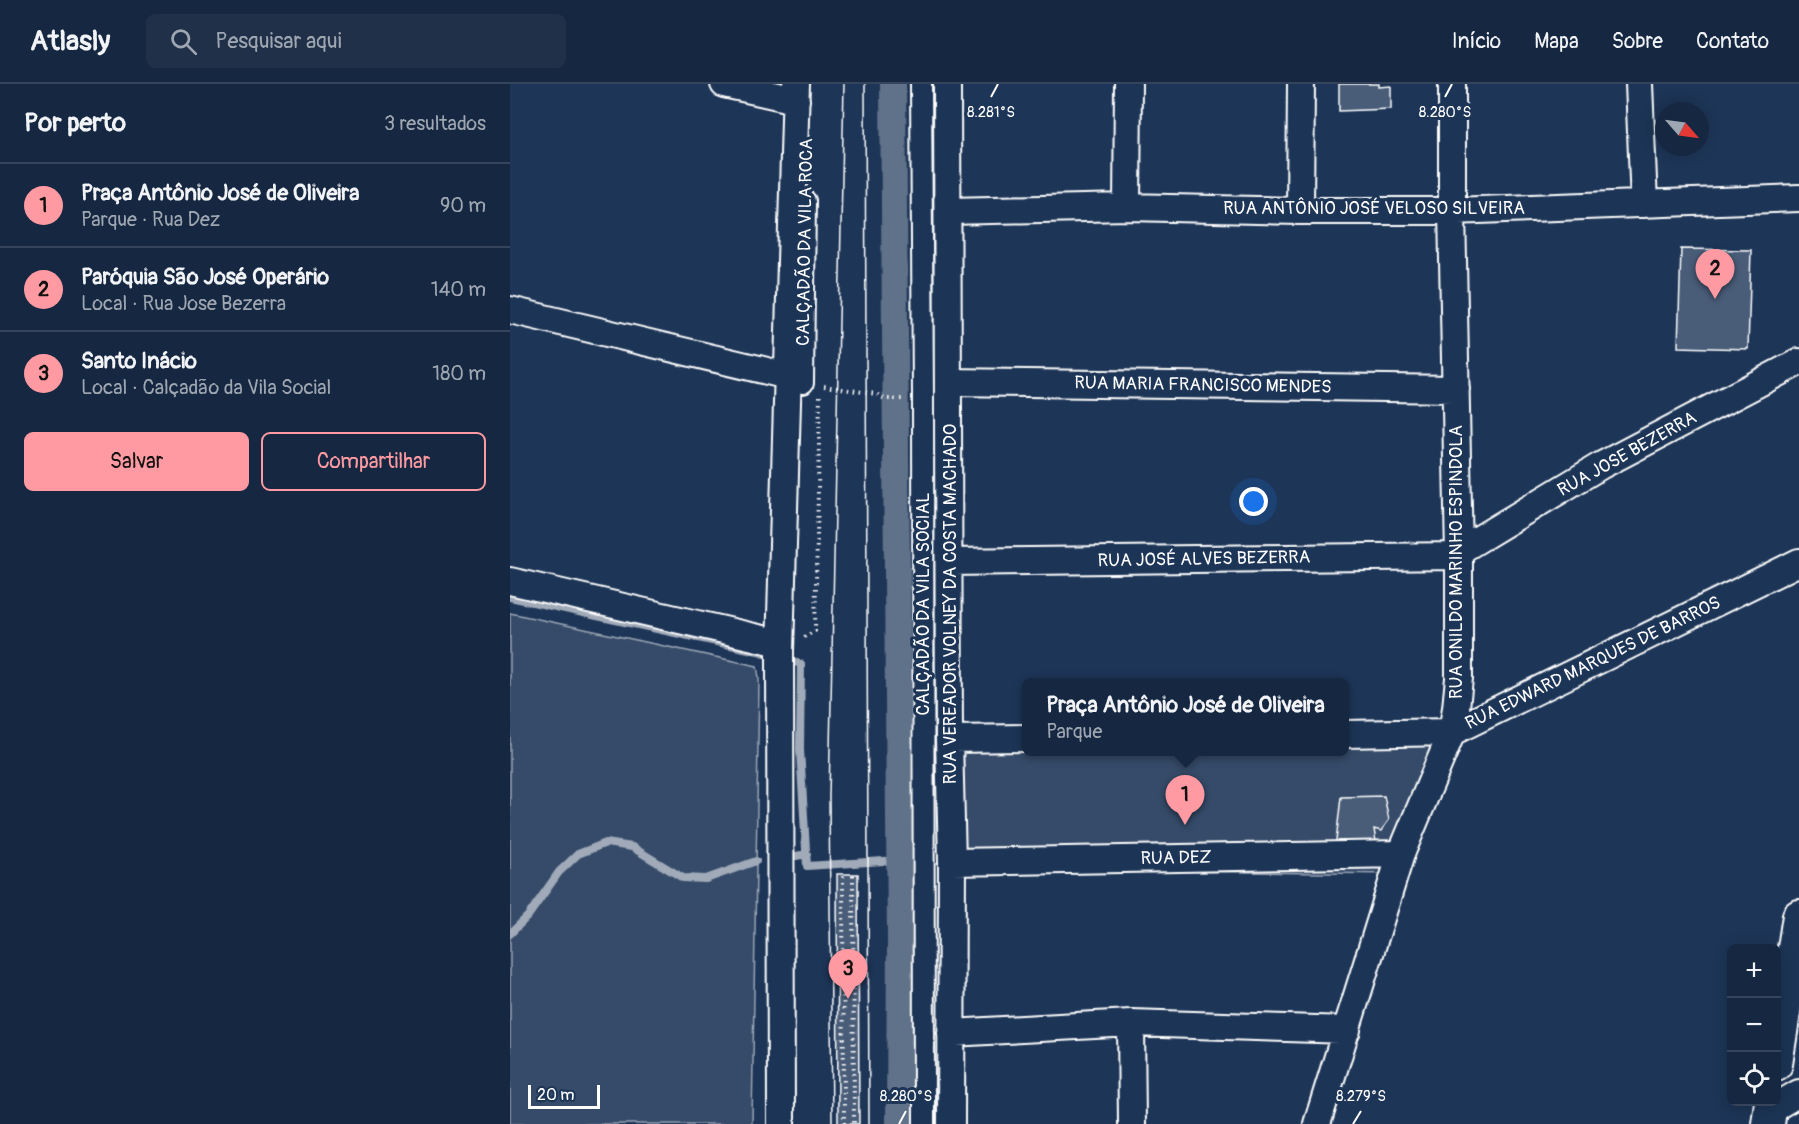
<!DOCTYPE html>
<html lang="pt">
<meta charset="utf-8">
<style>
body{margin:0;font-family:Pangolin,sans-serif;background:#1f3048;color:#f1f3f6}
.controls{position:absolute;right:18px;bottom:18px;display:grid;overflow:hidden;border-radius:9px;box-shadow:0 3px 15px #0003}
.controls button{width:54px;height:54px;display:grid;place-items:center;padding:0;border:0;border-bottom:2px solid #35445a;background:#162841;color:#f1f3f6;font:30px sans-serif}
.compass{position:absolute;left:1145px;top:18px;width:54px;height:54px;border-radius:50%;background:#162841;box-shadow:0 3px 15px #0003;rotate:118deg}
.scale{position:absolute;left:18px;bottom:15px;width:72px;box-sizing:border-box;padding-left:6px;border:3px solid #fff;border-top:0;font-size:16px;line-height:21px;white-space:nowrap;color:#fff;-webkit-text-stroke:4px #1d3557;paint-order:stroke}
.you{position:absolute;left:744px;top:418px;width:21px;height:21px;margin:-15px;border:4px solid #fff;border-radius:50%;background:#1a73e8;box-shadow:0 0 0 9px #1a73e833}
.badge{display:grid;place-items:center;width:39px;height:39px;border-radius:50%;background:#ff9aa2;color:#111;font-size:20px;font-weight:700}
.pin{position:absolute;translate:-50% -50px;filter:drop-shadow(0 2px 3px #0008)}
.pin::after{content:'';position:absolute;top:32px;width:21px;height:18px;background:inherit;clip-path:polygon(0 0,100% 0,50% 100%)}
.popup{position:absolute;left:512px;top:594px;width:327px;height:78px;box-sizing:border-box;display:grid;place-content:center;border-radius:9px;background:#162841;filter:drop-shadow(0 2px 4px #0005);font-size:20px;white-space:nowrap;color:#9ea6b1}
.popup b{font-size:22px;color:#f1f3f6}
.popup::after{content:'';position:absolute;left:50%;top:100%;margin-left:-12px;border:12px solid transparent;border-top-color:#162841}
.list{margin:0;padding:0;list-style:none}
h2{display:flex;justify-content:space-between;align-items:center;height:78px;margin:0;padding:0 24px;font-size:26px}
h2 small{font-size:20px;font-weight:400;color:#9ea6b1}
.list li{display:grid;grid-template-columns:39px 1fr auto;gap:18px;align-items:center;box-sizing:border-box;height:84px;padding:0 24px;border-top:2px solid #35445a}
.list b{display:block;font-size:22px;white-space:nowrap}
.list p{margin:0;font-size:20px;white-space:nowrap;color:#9ea6b1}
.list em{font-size:20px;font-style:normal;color:#9ea6b1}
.actions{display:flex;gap:12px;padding:18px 24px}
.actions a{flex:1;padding:14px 0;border:2px solid #ff9aa2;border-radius:9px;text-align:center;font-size:21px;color:#ff9aa2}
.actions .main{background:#ff9aa2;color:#111}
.icon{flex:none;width:33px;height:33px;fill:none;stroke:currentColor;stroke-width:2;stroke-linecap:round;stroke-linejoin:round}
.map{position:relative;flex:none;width:1289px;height:1040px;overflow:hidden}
header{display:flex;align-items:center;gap:36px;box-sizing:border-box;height:84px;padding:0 30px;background:#162841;border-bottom:2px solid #35445a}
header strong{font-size:28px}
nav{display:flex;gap:33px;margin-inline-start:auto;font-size:21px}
.search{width:420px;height:54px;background:#1f3048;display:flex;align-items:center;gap:15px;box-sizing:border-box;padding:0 21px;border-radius:9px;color:#9ea6b1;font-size:22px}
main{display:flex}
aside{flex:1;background:#162841}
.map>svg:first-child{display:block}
</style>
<header>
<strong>Atlasly</strong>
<div class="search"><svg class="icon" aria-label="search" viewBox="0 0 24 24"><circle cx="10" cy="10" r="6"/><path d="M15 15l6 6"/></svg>Pesquisar aqui</div>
<nav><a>Início</a><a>Mapa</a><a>Sobre</a><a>Contato</a></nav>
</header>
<main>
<aside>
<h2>Por perto<small>3 resultados</small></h2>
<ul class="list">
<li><span class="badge">1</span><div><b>Praça Antônio José de Oliveira</b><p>Parque · Rua Dez</p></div><em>90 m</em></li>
<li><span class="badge">2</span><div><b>Paróquia São José Operário</b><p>Local · Rua Jose Bezerra</p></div><em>140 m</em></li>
<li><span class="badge">3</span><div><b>Santo Inácio</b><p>Local · Calçadão da Vila Social</p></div><em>180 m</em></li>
</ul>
<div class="actions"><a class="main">Salvar</a><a>Compartilhar</a></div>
</aside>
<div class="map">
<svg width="1289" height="1040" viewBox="0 0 1289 1040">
<rect width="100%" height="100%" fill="#1d3557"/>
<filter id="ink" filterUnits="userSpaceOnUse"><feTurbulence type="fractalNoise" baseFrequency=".0167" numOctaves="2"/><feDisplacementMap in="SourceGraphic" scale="12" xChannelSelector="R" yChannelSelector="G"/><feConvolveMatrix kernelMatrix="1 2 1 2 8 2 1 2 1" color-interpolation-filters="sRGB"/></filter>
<g filter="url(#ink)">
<path fill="#364b69" stroke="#9aa5b4" stroke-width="1.5" d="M0,529L247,582L249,594L242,1040H0Z
M938,654L884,790L450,784L443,659H516V668H834V655Z"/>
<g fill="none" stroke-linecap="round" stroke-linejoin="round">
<path stroke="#a0aab8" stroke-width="8" d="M0,513L248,567L291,580L290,665L297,782L389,776
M286,772L297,770
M0,850L18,832L49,788L68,770L96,759L122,763L173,794L196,795L246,777"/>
<path stroke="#617289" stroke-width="26" d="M383,0L390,856L389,1040"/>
</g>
<path fill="#4a5d79" stroke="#fff" stroke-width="1.5" d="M829,0H869V3L881,2V25L829,27Z
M1171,165L1241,166L1238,265L1168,263Z
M874,712L879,736L871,747L864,745L866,758L826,757L831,713Z
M327,790H348L349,1040H328Z"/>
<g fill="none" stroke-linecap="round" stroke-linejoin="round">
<g stroke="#fff" stroke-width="24">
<path id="pedestrian" d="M411,0L413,310L414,1040
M278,292L293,299L295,117"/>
</g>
<g stroke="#fff" stroke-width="30">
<path id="minor" d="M214,0L286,16
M437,0L439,655L442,778L441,1040
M1129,0L1134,120
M617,123L618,0
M438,127L617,123L790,127H942L1289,114
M790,127L791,0
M0,226L278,292
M439,298L946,305
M949,467L1090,382L1289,278
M439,478L949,472
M0,497L270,559
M834,650L942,648L1289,478
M439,655L516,654
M442,778L891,770
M621,939L622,1040
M441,949L621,939L837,946
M1260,1026L1289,1009
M271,1040L270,567L286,0
M807,1040L891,770L942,648L946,624L949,594V472L942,127V0"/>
</g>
<g stroke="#fff" stroke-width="36">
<path id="tertiary" d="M1266,980L1289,832
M1258,1040L1261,1018"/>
</g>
<path stroke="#fff" stroke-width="4" stroke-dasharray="1.5 4.5" stroke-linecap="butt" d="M314,302L366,310L375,315H393
M294,553L305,547L310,312
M343,791L344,1040
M333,792L334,1040"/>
<use href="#pedestrian" stroke="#1d3557" stroke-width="20"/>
<use href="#minor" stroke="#1d3557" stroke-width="26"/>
<use href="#tertiary" stroke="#1d3557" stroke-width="32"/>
<path stroke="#fff" stroke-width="1.5" d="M355,0L359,1040
M322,1040L319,713L334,0"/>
</g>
</g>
<path fill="none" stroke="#fff" stroke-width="2" d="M481,13L488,0M935,13L942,0M389,1040L396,1027M843,1040L851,1027"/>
<g text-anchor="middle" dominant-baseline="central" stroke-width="6" stroke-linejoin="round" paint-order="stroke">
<g font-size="18" fill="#fff" stroke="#1d3557">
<text x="864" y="124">RUA ANTÔNIO JOSÉ VELOSO SILVEIRA</text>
<text transform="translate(295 158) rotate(-89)">CALÇADÃO DA VILA ROCA</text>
<text transform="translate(693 301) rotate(1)">RUA MARIA FRANCISCO MENDES</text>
<text transform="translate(1117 370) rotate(-29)">RUA JOSE BEZERRA</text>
<text transform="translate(694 475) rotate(-1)">RUA JOSÉ ALVES BEZERRA</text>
<text transform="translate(946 478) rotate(-90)">RUA ONILDO MARINHO ESPINDOLA</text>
<text transform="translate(413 520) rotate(-90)">CALÇADÃO DA VILA SOCIAL</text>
<text transform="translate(440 520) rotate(-90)">RUA VEREADOR VOLNEY DA COSTA MACHADO</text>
<text transform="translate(1083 579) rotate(-26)">RUA EDWARD MARQUES DE BARROS</text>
<text transform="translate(666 774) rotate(-1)">RUA DEZ</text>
</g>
</g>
<g font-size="15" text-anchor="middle" fill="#fff" stroke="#1d3557" stroke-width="6" stroke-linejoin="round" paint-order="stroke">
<text x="481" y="33">8.281°S</text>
<text x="935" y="33">8.280°S</text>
<text x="396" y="1017">8.280°S</text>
<text x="851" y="1017">8.279°S</text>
</g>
</svg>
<div class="controls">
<button>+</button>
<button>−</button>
<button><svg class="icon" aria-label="locate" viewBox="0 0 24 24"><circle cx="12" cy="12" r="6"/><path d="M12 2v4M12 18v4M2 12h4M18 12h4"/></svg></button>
</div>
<svg class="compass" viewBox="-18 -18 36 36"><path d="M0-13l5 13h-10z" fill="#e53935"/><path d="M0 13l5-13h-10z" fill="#9ea6b1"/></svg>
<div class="scale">20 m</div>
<div class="you"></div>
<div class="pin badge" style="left:675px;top:741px">1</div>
<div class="popup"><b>Praça Antônio José de Oliveira</b>Parque</div>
<div class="pin badge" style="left:1205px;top:215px">2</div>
<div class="pin badge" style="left:338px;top:915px">3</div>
</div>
</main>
